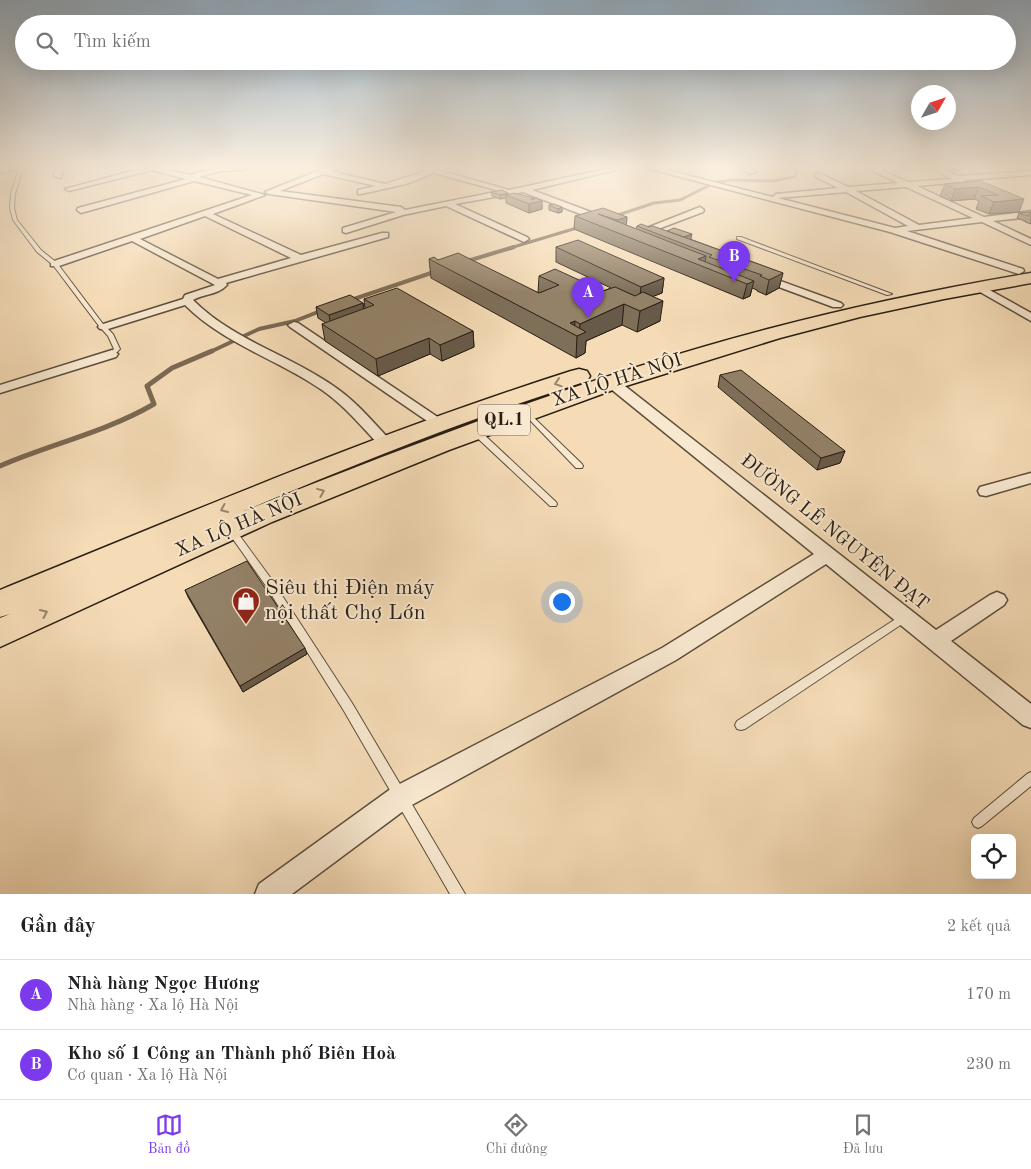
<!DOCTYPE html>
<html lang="vi">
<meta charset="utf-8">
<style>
body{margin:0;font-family:"Old Standard TT",serif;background:#f6f6f6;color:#202124}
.controls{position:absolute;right:15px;bottom:15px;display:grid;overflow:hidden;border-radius:8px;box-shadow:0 5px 20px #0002}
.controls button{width:45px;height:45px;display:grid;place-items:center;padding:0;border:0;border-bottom:1px solid #e0e0e0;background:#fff;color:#202124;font:25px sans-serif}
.compass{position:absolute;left:911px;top:85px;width:45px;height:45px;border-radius:50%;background:#fff;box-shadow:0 5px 20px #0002;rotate:51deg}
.you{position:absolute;left:561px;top:601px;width:18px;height:18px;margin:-12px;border:4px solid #fff;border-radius:50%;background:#1a73e8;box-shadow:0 0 0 8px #1a73e833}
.badge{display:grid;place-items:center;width:32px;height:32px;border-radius:50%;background:#7c3aed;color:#fff;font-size:16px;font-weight:700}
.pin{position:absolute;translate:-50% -41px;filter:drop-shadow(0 1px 2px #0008)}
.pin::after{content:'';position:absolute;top:26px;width:18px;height:15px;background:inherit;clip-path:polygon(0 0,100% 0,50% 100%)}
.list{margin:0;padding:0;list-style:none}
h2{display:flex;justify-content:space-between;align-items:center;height:65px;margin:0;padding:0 20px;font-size:21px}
h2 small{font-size:16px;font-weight:400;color:#757577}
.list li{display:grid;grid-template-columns:32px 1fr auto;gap:15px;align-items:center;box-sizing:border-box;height:70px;padding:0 20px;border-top:1px solid #e0e0e0}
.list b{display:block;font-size:19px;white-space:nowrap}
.list p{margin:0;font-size:16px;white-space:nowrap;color:#757577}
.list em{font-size:16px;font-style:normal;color:#757577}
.icon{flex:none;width:28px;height:28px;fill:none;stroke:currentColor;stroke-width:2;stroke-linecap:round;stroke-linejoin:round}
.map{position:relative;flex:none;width:1031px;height:894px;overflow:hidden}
.search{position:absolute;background:#fff;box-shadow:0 5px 20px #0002;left:15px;right:15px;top:15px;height:55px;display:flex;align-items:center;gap:12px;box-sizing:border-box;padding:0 18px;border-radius:28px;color:#757577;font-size:19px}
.sheet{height:205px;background:#fff}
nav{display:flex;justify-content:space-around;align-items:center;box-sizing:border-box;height:70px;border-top:1px solid #e0e0e0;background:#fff;font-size:14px;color:#757577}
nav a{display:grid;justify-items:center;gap:2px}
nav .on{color:#7c3aed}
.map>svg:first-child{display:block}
</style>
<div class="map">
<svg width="1031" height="894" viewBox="0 0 1031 894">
<rect width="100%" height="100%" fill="#f5dcb7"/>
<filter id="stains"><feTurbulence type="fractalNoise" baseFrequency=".004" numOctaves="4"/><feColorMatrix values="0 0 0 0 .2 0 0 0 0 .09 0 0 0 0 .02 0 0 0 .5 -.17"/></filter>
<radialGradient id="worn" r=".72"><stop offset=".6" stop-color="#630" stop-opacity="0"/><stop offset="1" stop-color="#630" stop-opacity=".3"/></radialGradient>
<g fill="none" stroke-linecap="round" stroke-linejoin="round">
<path stroke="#7a6954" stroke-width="3" d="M612,217L654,203L680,200L716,182L732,180L772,181L794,177L798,172L792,168
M510,248L580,227"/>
<path stroke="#7a6954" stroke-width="4" d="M464,262L514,247
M348,301L437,271
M210,352L259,329L295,321L323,310"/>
<path stroke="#7a6954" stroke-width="5" d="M0,466C51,444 106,432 154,404L147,386L172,368L212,351"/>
<g stroke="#5c4e3c" stroke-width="2">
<path id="service" d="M19,168H23L15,194L14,208L17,220L41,250L57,263L103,324L113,334L120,349L114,355H110L109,354L114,349L108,336L99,326L53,265L37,252L13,220L10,208L11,194Z
M737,237H741L892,294L887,295L737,239Z
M527,412L529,413L582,464L583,466L582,468H576L525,415L523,414Z
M473,430H479L556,502L557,504L556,506H550L473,434L472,432Z
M231,527L234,528L272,580L352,703L465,894H450L344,711L266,586L228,532L227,530L228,528Z
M905,613L908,614L910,617L908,620L745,729L741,730L737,729L735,725L737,721Z
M1031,772V786L982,826L978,828L974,826L972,822L974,818L1027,774Z"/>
</g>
<g stroke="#5c4e3c" stroke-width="3">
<path id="minor" d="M23,168L0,173V169Z
M56,168H64L61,178L54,176Z
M143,168H160L190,175L217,168H247L243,170L222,171L199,177L265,195L213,214L301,255L382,233H388V237L226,283L227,285C218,295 203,294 193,300C233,340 287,354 332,385C355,400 372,421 390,440L392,443L390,446H380C362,427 344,405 322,390C277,359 224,344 185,305L108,329H100L98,327L100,325L183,299L185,295L215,285L132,241L59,266H51V262L252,195L194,181L81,213L77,210L78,208L186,179L152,170L69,191L65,189ZM205,216L291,258L218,279L140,239Z
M325,168H336L330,171L385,184L426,171L418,168H431L509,190L610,168H624L532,190L607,218V222L604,223L523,192L455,204L527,237L529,239L524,242L446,206L403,215L346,233L343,232V228L396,212L269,194L265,192ZM434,173L500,191L405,210L401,207L280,191L323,174L376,186L358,190V194H361L406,184Z
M646,168H659L773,197L776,194L838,188L816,177L815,175L819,173L848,187L898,183L867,168H877L908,182L952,179L930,168H940L958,176L1031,171V175L966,180L962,182L917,186L984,217L1031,211V217L993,221L1031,239V245L982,222L907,231L1023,269L1024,271L1019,274L890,232ZM906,187L973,218L919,225L856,191ZM846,192L908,226L895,228L778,198Z
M741,168H750L756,172L749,174Z
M700,207L704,210L703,212L642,235H636L634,233Z
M761,274L841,303L843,305L841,307H833L757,279L756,277L757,275Z
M977,283L1031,313V321L973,288L972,286Z
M294,322L298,323L445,422L443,425H433L290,327L288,325Z
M112,350L118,354L116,357L0,393V385Z
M611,378L616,379L936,630L990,595L997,592L1004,595L1007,600L1004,605L951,641L1031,704V728L1023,725L826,564L676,660L410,806L292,894H255L259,884L392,788L662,648L814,554L606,385L604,382L606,379Z
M1031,473V483L986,496L980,495L978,491L980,487Z"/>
</g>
<g stroke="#291e13" stroke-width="3">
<path id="trunk" d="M1031,273V283L944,299L860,317L780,338L613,390L449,450L272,522L0,647V618L10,614L0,617V590C189,513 376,433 571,371L579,369L587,371L590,376L587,381C470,418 357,463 244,511C415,443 589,376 768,329C855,306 942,288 1031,273Z"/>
</g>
<use href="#service" fill="#f8e8d0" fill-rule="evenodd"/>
<use href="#minor" fill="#f8e8d0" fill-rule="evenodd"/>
<use href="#trunk" fill="#f5dcb7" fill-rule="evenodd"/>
</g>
<path fill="#7e6f59" stroke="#291e13" d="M944,168H961L960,170L951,171Z
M981,181L1019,212L989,214L976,209L979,201L974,199L951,201L940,196L945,184Z
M491,192L508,193V194L542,201V209L529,213L506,203V198L500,199L492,196Z
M549,205L562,207V212L558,213L549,210Z
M1031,212V224L1025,222L1026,221H1024L1017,218L1019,213Z
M575,216L627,217L626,225L636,229L637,226L649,227L691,239H690L783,273L779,288L766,295L757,291V290L752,288L750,296L743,299L574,229Z
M556,247L664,278L662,293L653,296L660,321L637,332L622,325L586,341L585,353L576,358L431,278L429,259L438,260L538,293L539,276L603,291L611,288L556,262Z
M364,299L473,331L474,347L442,361L430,354L378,376L325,341L322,324L326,323L318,318L316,307L363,303L364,309H365Z
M720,375L845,451L840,463L817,470L718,387Z
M185,590L307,654L243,692L188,597Z"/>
<path fill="#675a49" stroke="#291e13" d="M952,168H961L960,170L951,171Z
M979,187L974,199L951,201L955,189Z
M508,193V196L506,195V198L500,199V195Z
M534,198V203L542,201V209L529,213V204L531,199Z
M1024,199L1019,212L989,214L994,202Z
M562,207V212L558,213V209Z
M627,217L626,230L616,232L617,220Z
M692,234L691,239L683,242L684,238Z
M706,256L704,267L698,259Z
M783,273L779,288L766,295L769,280Z
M664,278L662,293L639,302L641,287Z
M754,281L750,296L743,299L747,284Z
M663,301L660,321L637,332L640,311Z
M363,303L364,314L331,326L329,315Z
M624,304L622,325L586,341L585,353L576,358L577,336L579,335L580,324Z
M575,321L574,335L570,323Z
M473,331L474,347L442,361L440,345Z
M429,338L430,354L378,376L376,359Z
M845,451L840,463L817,470L821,458Z
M305,648L307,654L243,692L240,686Z"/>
<path fill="#938168" stroke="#291e13" d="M981,181L1024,199L994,202L981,196L998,195L979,187L955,189L945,184Z
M502,190L508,193L500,195L491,192Z
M514,193L534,198L531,199L533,200L536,198L542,201L529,204L506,195Z
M554,204L562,207L558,209L549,205Z
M603,208L627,217L617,220L598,214L706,256L698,259L754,281L747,284L575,216Z
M1031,212L1029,213L1028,216L1019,213Z
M641,224L649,227L653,226L783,273L769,280L760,276L762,275L709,257L712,255L637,226Z
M674,228L692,234L684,237L667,231Z
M578,240L664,278L641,287L556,247Z
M458,253L539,293L559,285L539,276L555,269L603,291L615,287L635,296L643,292L663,301L640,311L624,304L580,324L575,321L570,323L586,332L577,336L429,259L434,257L438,260Z
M397,288L473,331L440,345L429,338L376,359L322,324L374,305L364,299Z
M350,295L363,303L329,315L316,307Z
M741,370L845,451L821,458L720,375Z
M247,561L305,648L240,686L185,590Z"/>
<defs><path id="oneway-chevron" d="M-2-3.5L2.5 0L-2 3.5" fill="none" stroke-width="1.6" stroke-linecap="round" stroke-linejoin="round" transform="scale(1.25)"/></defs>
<g stroke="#99866d">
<use href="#oneway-chevron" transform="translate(558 383) rotate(162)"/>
<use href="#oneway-chevron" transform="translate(321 492) rotate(-22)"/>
<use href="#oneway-chevron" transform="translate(224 509) rotate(156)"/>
<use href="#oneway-chevron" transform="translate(44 613) rotate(-24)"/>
</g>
<linearGradient id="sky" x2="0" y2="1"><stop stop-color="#91aabe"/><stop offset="0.57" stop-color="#faefdf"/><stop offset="1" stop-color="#faefdf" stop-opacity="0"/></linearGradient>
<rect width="1031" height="293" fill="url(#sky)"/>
<defs>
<g id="shop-pin" transform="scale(1.4375)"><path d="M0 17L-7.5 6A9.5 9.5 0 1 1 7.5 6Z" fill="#8f2418" stroke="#f8e8d0"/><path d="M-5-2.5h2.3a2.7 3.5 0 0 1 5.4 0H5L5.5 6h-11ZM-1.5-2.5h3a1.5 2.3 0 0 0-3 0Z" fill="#fff"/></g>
</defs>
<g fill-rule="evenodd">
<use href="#shop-pin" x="246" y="601"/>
</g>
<g text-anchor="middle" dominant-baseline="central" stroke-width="4" stroke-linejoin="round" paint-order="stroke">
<rect fill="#f8e8d0" stroke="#675b4c" stroke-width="1" x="478" y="404.5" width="52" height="31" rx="4"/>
<g font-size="18" font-weight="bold" fill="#291e13">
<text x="504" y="420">QL.1</text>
</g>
<g font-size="19" fill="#291e13" stroke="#f8e8d0">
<text transform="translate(617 381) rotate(-18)">XA LỘ HÀ NỘI</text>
<text transform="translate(239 526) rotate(-23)">XA LỘ HÀ NỘI</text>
<text transform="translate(834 533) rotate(39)">ĐƯỜNG LÊ NGUYÊN ĐẠT</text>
</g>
<g font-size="22" fill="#291e13" stroke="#f8e8d0" text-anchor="start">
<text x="265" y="588">Siêu thị Điện máy<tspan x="265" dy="25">nội thất Chợ Lớn</tspan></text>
</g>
</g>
<rect width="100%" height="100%" filter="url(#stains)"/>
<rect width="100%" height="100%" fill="url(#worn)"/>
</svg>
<div class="controls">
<button><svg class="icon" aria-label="locate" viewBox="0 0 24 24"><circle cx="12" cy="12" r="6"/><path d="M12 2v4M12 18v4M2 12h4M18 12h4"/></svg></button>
</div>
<svg class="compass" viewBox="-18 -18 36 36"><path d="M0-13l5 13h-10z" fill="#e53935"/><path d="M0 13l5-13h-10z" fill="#757577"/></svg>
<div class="you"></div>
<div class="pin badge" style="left:588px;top:318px">A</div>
<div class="pin badge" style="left:734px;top:282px">B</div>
<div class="search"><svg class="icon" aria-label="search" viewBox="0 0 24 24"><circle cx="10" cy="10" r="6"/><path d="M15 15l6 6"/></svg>Tìm kiếm</div>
</div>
<section class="sheet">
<h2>Gần đây<small>2 kết quả</small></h2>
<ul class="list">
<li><span class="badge">A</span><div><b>Nhà hàng Ngọc Hương</b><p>Nhà hàng · Xa lộ Hà Nội</p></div><em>170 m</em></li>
<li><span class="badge">B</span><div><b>Kho số 1 Công an Thành phố Biên Hoà</b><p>Cơ quan · Xa lộ Hà Nội</p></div><em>230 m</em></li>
</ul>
</section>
<nav>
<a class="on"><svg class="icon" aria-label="map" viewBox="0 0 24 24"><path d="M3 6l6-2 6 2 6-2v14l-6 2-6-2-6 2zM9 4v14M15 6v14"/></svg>Bản đồ</a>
<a><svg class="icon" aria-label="directions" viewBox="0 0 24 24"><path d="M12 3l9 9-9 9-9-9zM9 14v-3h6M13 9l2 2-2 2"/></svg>Chỉ đường</a>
<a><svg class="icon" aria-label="saved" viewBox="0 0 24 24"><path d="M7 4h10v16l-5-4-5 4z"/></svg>Đã lưu</a>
</nav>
